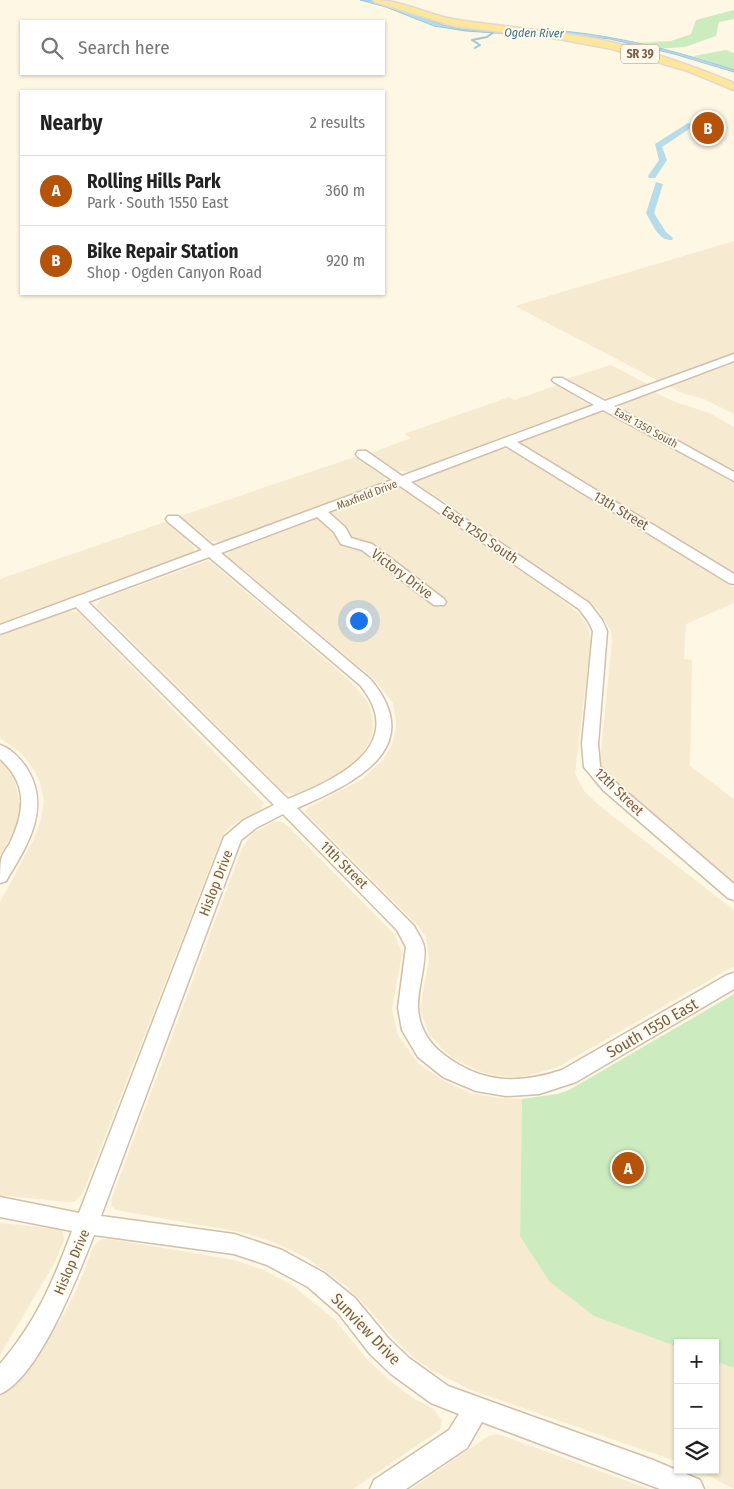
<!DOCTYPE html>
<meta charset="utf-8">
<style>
body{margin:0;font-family:"Fira Sans Condensed",sans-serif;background:#f6f6f6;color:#222}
.controls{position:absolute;right:15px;bottom:15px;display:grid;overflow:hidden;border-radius:0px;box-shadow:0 1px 4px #0004}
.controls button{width:45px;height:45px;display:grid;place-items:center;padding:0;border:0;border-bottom:1px solid #e0e0e0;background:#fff;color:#222;font:25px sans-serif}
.you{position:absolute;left:358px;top:620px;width:18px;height:18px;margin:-12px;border:4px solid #fff;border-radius:50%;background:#1a73e8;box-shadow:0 0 0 8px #1a73e833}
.badge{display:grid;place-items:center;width:32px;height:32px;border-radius:50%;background:#b45309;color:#fff;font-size:16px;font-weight:700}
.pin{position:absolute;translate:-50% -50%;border:2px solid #fff;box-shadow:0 1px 5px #0006}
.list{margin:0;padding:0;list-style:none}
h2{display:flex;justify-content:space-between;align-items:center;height:65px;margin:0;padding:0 20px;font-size:21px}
h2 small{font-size:16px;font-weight:400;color:#767676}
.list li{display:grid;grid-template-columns:32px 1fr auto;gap:15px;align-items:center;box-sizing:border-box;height:70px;padding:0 20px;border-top:1px solid #e0e0e0}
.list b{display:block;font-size:19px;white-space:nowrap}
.list p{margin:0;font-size:16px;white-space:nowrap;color:#767676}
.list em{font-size:16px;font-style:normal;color:#767676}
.icon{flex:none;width:28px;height:28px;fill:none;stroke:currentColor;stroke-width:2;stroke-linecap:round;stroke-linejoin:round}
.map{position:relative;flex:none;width:734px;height:1489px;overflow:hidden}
.search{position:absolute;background:#fff;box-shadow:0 1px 4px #0004;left:20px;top:20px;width:365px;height:55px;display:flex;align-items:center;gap:12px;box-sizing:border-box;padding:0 18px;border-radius:0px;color:#767676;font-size:19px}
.panel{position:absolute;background:#fff;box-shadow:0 1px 4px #0004;left:20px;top:90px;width:365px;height:205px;border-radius:0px}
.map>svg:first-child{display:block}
</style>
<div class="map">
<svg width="734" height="1489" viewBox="0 0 734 1489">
<rect width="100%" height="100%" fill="#fef7e3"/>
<path fill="#f6ead1" d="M734,241V414L704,399L682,393L515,306Z
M611,365L647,384L610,397L603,398L566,379Z
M557,385L589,405L411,472L398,471L371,453L411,438L404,434L509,397L515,400Z
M652,391L675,402L709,413L734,427V471L619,408L620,403Z
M598,413H609L734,483V573L521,443L522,441Z
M501,449L510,450L734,588V603L686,624L684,659L692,660L690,766L734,799V888L599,771L612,641L611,631L599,611L590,602L416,483L418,480Z
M355,457L384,477L385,481L223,542L211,541L180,516Z
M400,488L558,597L579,614L588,627L591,640L575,773L579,782L585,792L601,807L734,910V966L558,1067L537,1073L521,1077L497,1076L479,1071L453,1058L444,1051L429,1034L420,1010L429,959L426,937L418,926L305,812L309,807L361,780L382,761L392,745L396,730V721L393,703L374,679L227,556L230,551L394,489Z
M165,522L194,547V552L0,625V579Z
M207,561L211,562L350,681L364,697L369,705L373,721V731L369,743L357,761L338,774L298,794L285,793L96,606L100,600Z
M67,611L78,612L264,803L261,809L232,825L224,833L219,844L83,1193L74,1202H68L0,1195V902L33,841L41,820L44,801L40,782L34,770L21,753L0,738V636Z
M0,761L14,778L20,805L14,829L0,856Z
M280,821L287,825L395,935L402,954L392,1008L394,1019L398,1035L418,1063L441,1079L470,1093L499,1098L522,1099L520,1236L678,1347V1462L471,1390L433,1371L414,1358L395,1340L368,1308L346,1286L305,1257L271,1241L240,1232L116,1210L112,1206L111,1200L242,848L253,833L273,822Z
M0,1223L59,1229L63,1232L64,1240L54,1264L0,1355Z
M102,1239H110L234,1260L263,1270L292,1285L335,1320L367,1359L388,1379L413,1398L434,1409L442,1421L440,1430L353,1489H0V1398L43,1347L64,1314L79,1284L94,1245Z
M715,1361L734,1368V1489L698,1470H715Z
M495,1434L503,1436L649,1489H411L487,1437Z"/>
<path fill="#ccecc0" d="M734,10V19L719,22L716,36L685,47L638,50L615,44L671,41L691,34L696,20Z
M726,50L734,53V70L693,56Z
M734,994V1368L715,1361V1343H678V1347L594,1316L549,1281L520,1236L522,1099L557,1094L569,1090Z"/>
<path fill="#b6dbe9" stroke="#9bc9db" d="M360,0C397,0 427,24 461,29C490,33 520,28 549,30C611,34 674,50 734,70V72L674,54L610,39L544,32L526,35L465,31L434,26L386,7Z"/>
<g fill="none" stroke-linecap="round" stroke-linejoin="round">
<path stroke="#9bc9db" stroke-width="2" d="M475,48L480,45L472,40L487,37L494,32"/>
<path fill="#b6dbe9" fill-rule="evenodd" d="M688,123L695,125L662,147L667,160L655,178H649L648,176L659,160L655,144Z
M656,182L663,184L654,213L666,232L673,238L672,240C658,241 652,223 646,213Z"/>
<g stroke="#d0bfa9" stroke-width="3">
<path id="minor" d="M734,354V361L614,406L734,472V481L603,410L517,442L734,574V584L729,583L506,446L411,482L589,603L602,620L607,631L598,744L600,766L615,782L734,884V900L728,898L603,790L584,767L582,744L593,631L588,621L579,609L400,486L328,512L345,527L351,538L372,544L444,599L446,602L444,605H434L362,550L341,544L334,532L317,517L221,553L370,679C429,748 353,784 297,808L414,926C417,932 423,940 424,947C427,961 417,991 418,1008C419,1027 428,1042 443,1054C480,1083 517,1085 562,1070L727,975L734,973V989L576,1082L539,1094L506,1096L476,1091L443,1077L418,1057L402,1030L398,1008L406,947L397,930L283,814L256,828L241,840L101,1216L234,1234L282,1250L324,1273L355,1298L388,1338L409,1358L448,1386L653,1460L700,1480L704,1489H660L482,1422L467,1448L406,1489H370L374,1480L449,1430L459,1414L431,1403L391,1374L370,1354L339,1314L308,1287L267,1265L234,1254L94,1235C79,1273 39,1378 0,1394V1364C36,1322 53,1282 72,1231L0,1217V1197L79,1213L224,837L244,820L274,805L76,607L0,634V625L202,550L168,522L166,519L168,516H178L213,546L392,480L358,457L356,454L358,451H366L402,476L594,405L554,382L552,380L554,378H562L605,401ZM209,557L360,685C410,746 335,780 288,799L88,602Z
M0,745C10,748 20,758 26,767C52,807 28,845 6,881L0,883C0,876 0,867 1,860C2,854 7,848 10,843C25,811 28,784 0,759Z"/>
</g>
<g stroke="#dfd9d3" stroke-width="3">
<path id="primary" d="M373,0C403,0 429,16 458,20C510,28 563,31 615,43C656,53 696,67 734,83V90L688,71L612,49L559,39L454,26L375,2Z"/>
</g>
<use href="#minor" fill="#fff" fill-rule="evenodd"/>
<use href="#primary" fill="#ffe799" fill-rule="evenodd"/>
</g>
<g text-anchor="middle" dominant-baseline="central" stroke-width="4" stroke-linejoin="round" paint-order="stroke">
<g font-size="11" fill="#785f47" stroke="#fffaeb">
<text transform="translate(646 428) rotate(29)">East 1350 South</text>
<text transform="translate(367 495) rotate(-21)">Maxfield Drive</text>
</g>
<g font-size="12" font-style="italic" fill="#3f758d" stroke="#fffaeb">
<text transform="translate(534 33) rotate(1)">Ogden River</text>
</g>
<rect fill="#fffaeb" stroke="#a08e78" stroke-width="1" x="621" y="44.5" width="38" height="19" rx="4"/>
<g font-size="12" font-weight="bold" fill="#785f47">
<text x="640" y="54">SR 39</text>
</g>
<g font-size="14" fill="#785f47" stroke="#fffaeb">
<text transform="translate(621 511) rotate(31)">13th Street</text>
<text transform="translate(480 535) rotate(35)">East 1250 South</text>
<text transform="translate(402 574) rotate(37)">Victory Drive</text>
<text transform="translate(619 792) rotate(44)">12th Street</text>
<text transform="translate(344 865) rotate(45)">11th Street</text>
<text transform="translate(216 883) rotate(-69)">Hislop Drive</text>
<text transform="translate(72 1262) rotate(-67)">Hislop Drive</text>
</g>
<g font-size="16" fill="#785f47" stroke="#fffaeb">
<text transform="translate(652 1028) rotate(-30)">South 1550 East</text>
<text transform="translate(366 1329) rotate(46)">Sunview Drive</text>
</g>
</g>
</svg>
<div class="controls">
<button>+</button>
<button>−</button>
<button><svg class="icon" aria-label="layers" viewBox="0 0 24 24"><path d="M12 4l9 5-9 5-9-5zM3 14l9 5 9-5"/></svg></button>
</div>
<div class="you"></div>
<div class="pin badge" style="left:628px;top:1168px">A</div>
<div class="pin badge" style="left:708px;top:128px">B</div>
<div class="search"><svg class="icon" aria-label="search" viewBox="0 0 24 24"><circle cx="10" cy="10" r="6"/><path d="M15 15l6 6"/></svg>Search here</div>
<section class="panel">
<h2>Nearby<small>2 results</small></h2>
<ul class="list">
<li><span class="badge">A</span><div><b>Rolling Hills Park</b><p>Park · South 1550 East</p></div><em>360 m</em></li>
<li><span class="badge">B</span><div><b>Bike Repair Station</b><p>Shop · Ogden Canyon Road</p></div><em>920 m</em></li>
</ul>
</section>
</div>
